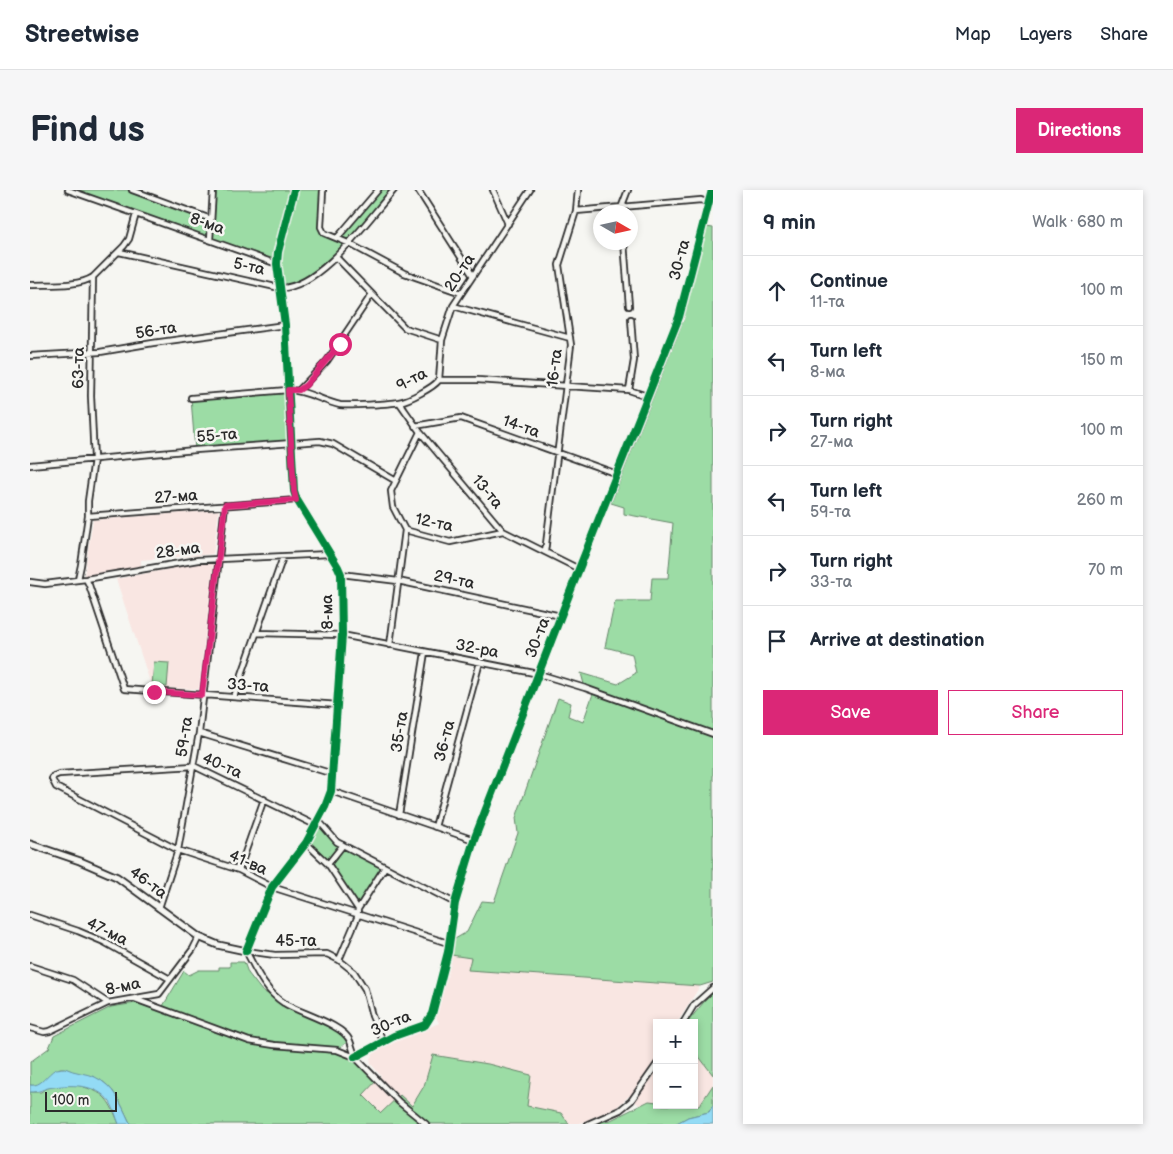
<!DOCTYPE html>
<meta charset="utf-8">
<style>
body{margin:0;font-family:"Balsamiq Sans",sans-serif;background:#f6f6f7;color:#1f2937}
.controls{position:absolute;right:15px;bottom:15px;display:grid;overflow:hidden;border-radius:0px;box-shadow:0 2px 8px #0003}
.controls button{width:45px;height:45px;display:grid;place-items:center;padding:0;border:0;border-bottom:1px solid #e0e1e3;background:#fff;color:#1f2937;font:25px sans-serif}
.compass{position:absolute;left:563px;top:15px;width:45px;height:45px;border-radius:50%;background:#fff;box-shadow:0 2px 8px #0003;rotate:99deg}
.scale{position:absolute;left:15px;bottom:12px;width:72px;box-sizing:border-box;padding-left:5px;border:2px solid #2b2b2b;border-top:0;font-size:14px;line-height:18px;white-space:nowrap;color:#2b2b2b;-webkit-text-stroke:4px #f6f6f2;paint-order:stroke}
.stop{position:absolute;width:15px;height:15px;margin:-11px;border:4px solid #db2777;border-radius:50%;background:#fff}
.stop.end{background:#db2777;border-color:#fff;box-shadow:0 1px 5px #0008}
.list{margin:0;padding:0;list-style:none}
h2{display:flex;justify-content:space-between;align-items:center;height:65px;margin:0;padding:0 20px;font-size:21px}
h2 small{font-size:16px;font-weight:400;color:#747a83}
.list li{display:grid;grid-template-columns:32px 1fr auto;gap:15px;align-items:center;box-sizing:border-box;height:70px;padding:0 20px;border-top:1px solid #e0e1e3}
.list b{display:block;font-size:19px;white-space:nowrap}
.list p{margin:0;font-size:16px;white-space:nowrap;color:#747a83}
.list em{font-size:16px;font-style:normal;color:#747a83}
.actions{display:flex;gap:10px;padding:15px 20px}
.actions a{flex:1;padding:11px 0;border:1px solid #db2777;border-radius:0px;text-align:center;font-size:18px;color:#db2777}
.actions .main{background:#db2777;color:#fff}
.icon{flex:none;width:28px;height:28px;fill:none;stroke:currentColor;stroke-width:2;stroke-linecap:round;stroke-linejoin:round}
.map{position:relative;flex:none;width:683px;height:934px;overflow:hidden;border-radius:0px}
header{display:flex;align-items:center;gap:30px;box-sizing:border-box;height:70px;padding:0 25px;background:#fff;border-bottom:1px solid #e0e1e3}
header strong{font-size:24px}
nav{display:flex;gap:28px;margin-inline-start:auto;font-size:18px}
.intro{display:flex;align-items:center;justify-content:space-between;box-sizing:border-box;height:120px;padding:0 30px}
h1{margin:0;font-size:35px}
.button{padding:12px 22px;border-radius:0px;background:#db2777;color:#fff;font-size:18px;font-weight:700}
main{display:flex;gap:30px;padding:0 30px}
aside{flex:1;background:#fff;border-radius:0px;box-shadow:0 2px 8px #0003}
.map>svg:first-child{display:block}
</style>
<header>
<strong>Streetwise</strong>
<nav><a>Map</a><a>Layers</a><a>Share</a></nav>
</header>
<div class="intro"><h1>Find us</h1><a class="button">Directions</a></div>
<main>
<div class="map">
<svg width="683" height="934" viewBox="0 0 683 934">
<rect width="100%" height="100%" fill="#f6f6f2"/>
<filter id="ink" filterUnits="userSpaceOnUse"><feTurbulence type="fractalNoise" baseFrequency=".02" numOctaves="2"/><feDisplacementMap in="SourceGraphic" scale="10" xChannelSelector="R" yChannelSelector="G"/><feConvolveMatrix kernelMatrix="1 2 1 2 8 2 1 2 1" color-interpolation-filters="sRGB"/></filter>
<g filter="url(#ink)">
<path fill="#f9e6e2" d="M189,320L183,364L111,370V376L54,386L63,330Z
M166,374H184L169,499L122,498L86,389Z
M421,765L441,768L439,780L670,796L647,833H627V912L619,911L609,915L599,906L587,917L548,934H539L531,923L497,916L501,885L458,874L404,865L394,896L382,916L351,923L332,905L351,886L341,874L340,868L347,860L409,833L405,825Z
M664,860L683,885V895L669,916L664,915Z"/>
<path fill="#9cdca5" stroke="#648468" d="M38,0H102L181,28L183,0H293L291,37L294,43L306,48L348,0H364L310,61L275,91L250,98L247,74Z
M676,37L683,38V792L670,796L438,780L441,768L421,765L418,753L437,742L452,711L464,712L488,643L486,628L528,508L541,513L538,526L553,532L564,501L555,498L551,483L588,494L606,483L602,464L575,457L585,411H620L622,388H638L643,333L594,324V317L581,313L653,131Z
M258,200L261,252L165,260L161,208Z
M124,472L139,473L137,497L122,496Z
M288,630L307,652L355,677L328,719L298,674L276,653Z
M200,772H214L218,783L232,801L302,835L320,850L308,859L317,863L348,889L333,905L351,923L370,905L382,916L394,896L403,865L458,874L501,885L497,916L531,923L539,934H102L99,931C91,914 83,893 63,887C57,885 50,885 44,882C37,880 33,875 26,880C17,885 11,898 0,895V872L19,858L24,846L81,817L106,813L130,821L154,781L159,785L169,780H189V777H200Z
M683,803V885L664,860V833H657L673,813Z
M43,894C73,902 77,904 89,934H0V902H11L16,898Z
M683,895V915L679,922L658,927L645,934H557L581,930L619,911L627,912V915L669,916Z"/>
<path fill="#93dbf5" stroke="#6995a4" d="M35,878C45,883 56,883 65,887C84,896 91,914 99,931L102,934H89C86,927 84,918 80,912C66,893 39,894 18,898C10,900 11,902 0,902V895C12,897 16,884 26,879C27,879 33,878 35,878Z
M683,915V934H645L658,927L679,922Z"/>
<g fill="none" stroke-linecap="round" stroke-linejoin="round">
<g stroke="#2b2b2b" stroke-width="8">
<path id="minor" d="M38,0L247,74
M102,0L181,29
M293,0L291,37L294,43L318,53L374,83L431,103
M388,0L443,86
M463,0L478,34
M546,21L671,10L679,13
M591,22V18L598,0
M307,48L348,0
M180,50L183,0
M594,52L599,116
M89,62L250,98C290,99 339,28 364,0
M306,67L375,138L412,150
M0,95C18,94 48,97 63,87L94,56L99,49L106,24
M423,116L540,148
M0,166L70,162L123,153L255,135
M409,190L412,150L423,116L500,0
M269,200L297,171L342,104
M599,200L604,170L601,129
M161,208L258,200C276,200 292,211 310,215C319,216 360,214 369,212C379,210 403,198 409,190H447L599,200L617,206
M369,212L390,242L473,341L549,379
M385,236L431,228L587,284
M390,242L361,301L363,317L375,340L420,352L473,341
M0,275L165,260L290,251L303,254L366,291
M58,326L267,310
M515,362L541,155L529,75L546,21L548,0
M311,384L368,391L531,426
M48,389L51,375L58,326V311L64,269L61,206L63,87
M56,389L59,395L94,499L308,515
M0,392L15,394L56,389L168,370L300,364
M227,443L312,445L509,484L555,498L683,544
M360,455L375,340
M204,507L253,367
M169,543L303,584
M301,601L444,650
M369,625L395,462
M288,630L307,652L425,713
M285,635L164,576L29,584L24,586L22,589L26,597L148,660L209,680L242,697L418,753
M405,637L450,472
M276,653L298,674L328,719L327,728L309,770
M298,674L313,655
M209,680L234,609
M129,718L148,660L169,543L195,315
M328,719L355,677
M0,725L48,741L74,752L140,789
M216,761L245,765L297,764L309,770L324,782L335,799L342,826L353,851
M216,761C226,780 235,801 254,813C269,823 313,834 320,851C322,856 323,861 325,866
M0,776L43,790L78,813
M105,809L219,851L244,855L307,860L325,867L369,912L396,934
M653,833L664,815L683,798
M0,838L14,842L20,841L78,813L129,804L163,759L169,747
M325,867L364,846L395,835L402,824L418,762L425,713L444,650L549,379L649,127L682,0
M558,934L590,920L601,911L627,874"/>
</g>
<g stroke="#2b2b2b" stroke-width="9">
<path id="tertiary" d="M0,654L50,671L87,687L169,747L188,755L216,761L242,697L276,653L295,617L301,601L312,445L311,384L308,377L267,310L264,301L255,135L247,74L248,62L264,0"/>
</g>
<use href="#minor" stroke="#f6f6f2" stroke-width="4.5"/>
<use href="#tertiary" stroke="#f6f6f2" stroke-width="5.5"/>
<g stroke="#f6f6f2" stroke-width="11">
<path id="cycleway" d="M216,761L242,697L276,653L295,617L301,601L312,445L311,384L308,377L267,310L264,301L255,135L247,74L248,62L264,0
M325,867L364,846L395,835L402,824L418,762L425,713L444,650L549,379L649,127L682,0"/>
</g>
<use href="#cycleway" stroke="#00873e" stroke-width="8"/>
</g>
</g>
<g fill="none" stroke-linecap="round" stroke-linejoin="round" filter="url(#ink)">
<path stroke="#db2777" stroke-width="6" d="M124,502L172,505L195,315L266,310L264,301L258,200H269L276,195L310,154"/>
</g>
<g text-anchor="middle" dominant-baseline="central" stroke-width="5" stroke-linejoin="round" paint-order="stroke">
<g font-size="16" fill="#2b2b2b" stroke="#f6f6f2">
<text transform="translate(177 34) rotate(19)">8-ма</text>
<text transform="translate(650 70) rotate(-75)">30-та</text>
<text transform="translate(219 77) rotate(12)">5-та</text>
<text transform="translate(430 83) rotate(-56)">20-та</text>
<text transform="translate(126 141) rotate(-9)">56-та</text>
<text transform="translate(49 178) rotate(-89)">63-та</text>
<text transform="translate(525 178) rotate(-83)">16-та</text>
<text transform="translate(382 190) rotate(-28)">9-та</text>
<text transform="translate(491 237) rotate(20)">14-та</text>
<text transform="translate(187 246) rotate(-5)">55-та</text>
<text transform="translate(457 302) rotate(50)">13-та</text>
<text transform="translate(146 307) rotate(-4)">27-ма</text>
<text transform="translate(404 333) rotate(12)">12-та</text>
<text transform="translate(148 361) rotate(-8)">28-ма</text>
<text transform="translate(424 390) rotate(12)">29-та</text>
<text transform="translate(298 422) rotate(-91)">8-ма</text>
<text transform="translate(508 448) rotate(-69)">30-та</text>
<text transform="translate(447 459) rotate(11)">32-ра</text>
<text transform="translate(218 496) rotate(4)">33-та</text>
<text transform="translate(370 542) rotate(-81)">35-та</text>
<text transform="translate(155 547) rotate(-82)">59-та</text>
<text transform="translate(415 551) rotate(-75)">36-та</text>
<text transform="translate(192 576) rotate(24)">40-та</text>
<text transform="translate(218 673) rotate(24)">41-ва</text>
<text transform="translate(118 693) rotate(37)">46-та</text>
<text transform="translate(77 742) rotate(26)">47-ма</text>
<text x="266" y="751">45-та</text>
<text transform="translate(93 797) rotate(-12)">8-ма</text>
<text transform="translate(361 834) rotate(-23)">30-та</text>
</g>
</g>
</svg>
<div class="controls">
<button>+</button>
<button>−</button>
</div>
<svg class="compass" viewBox="-18 -18 36 36"><path d="M0-13l5 13h-10z" fill="#e53935"/><path d="M0 13l5-13h-10z" fill="#747a83"/></svg>
<div class="scale">100 m</div>
<div class="stop" style="left:310px;top:154px"></div>
<div class="stop end" style="left:124px;top:502px"></div>
</div>
<aside>
<h2>9 min<small>Walk · 680 m</small></h2>
<ul class="list">
<li><svg class="icon" aria-label="ahead" viewBox="0 0 24 24"><path d="M12 20V5M6 11l6-6 6 6"/></svg><div><b>Continue</b><p>11-та</p></div><em>100 m</em></li>
<li><svg class="icon" aria-label="left" viewBox="0 0 24 24"><path d="M17 20v-9H6M10 6l-5 5 5 5"/></svg><div><b>Turn left</b><p>8-ма</p></div><em>150 m</em></li>
<li><svg class="icon" aria-label="right" viewBox="0 0 24 24"><path d="M7 20v-9h11M14 6l5 5-5 5"/></svg><div><b>Turn right</b><p>27-ма</p></div><em>100 m</em></li>
<li><svg class="icon" aria-label="left" viewBox="0 0 24 24"><path d="M17 20v-9H6M10 6l-5 5 5 5"/></svg><div><b>Turn left</b><p>59-та</p></div><em>260 m</em></li>
<li><svg class="icon" aria-label="right" viewBox="0 0 24 24"><path d="M7 20v-9h11M14 6l5 5-5 5"/></svg><div><b>Turn right</b><p>33-та</p></div><em>70 m</em></li>
<li><svg class="icon" aria-label="arrive" viewBox="0 0 24 24"><path d="M6 21V4h12l-3 4 3 4H6"/></svg><div><b>Arrive at destination</b></div></li>
</ul>
<div class="actions"><a class="main">Save</a><a>Share</a></div>
</aside>
</main>
